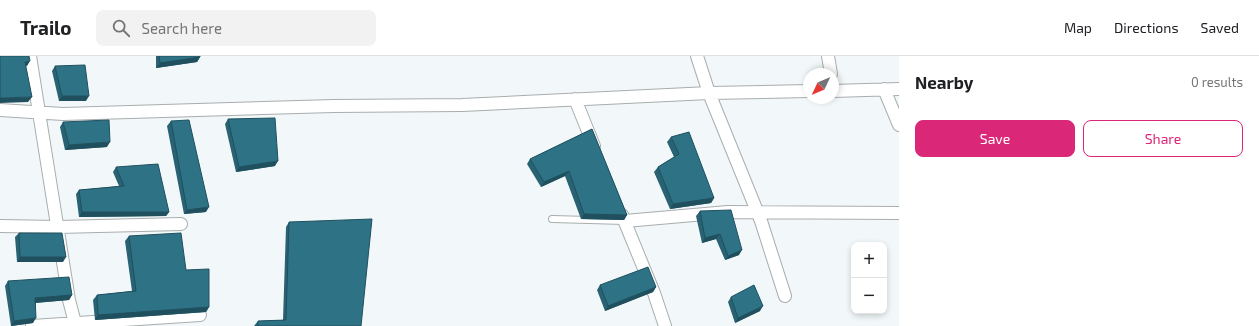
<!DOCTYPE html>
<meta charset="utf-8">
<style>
body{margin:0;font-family:"Exo 2",sans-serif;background:#f2f2f2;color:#202124}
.controls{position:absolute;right:12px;bottom:12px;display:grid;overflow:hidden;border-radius:8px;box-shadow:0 2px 6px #0003}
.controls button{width:36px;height:36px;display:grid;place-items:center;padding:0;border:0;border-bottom:1px solid #e0e0e0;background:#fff;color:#202124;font:20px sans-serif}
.compass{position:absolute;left:803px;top:12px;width:36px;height:36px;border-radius:50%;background:#fff;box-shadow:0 2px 6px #0003;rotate:226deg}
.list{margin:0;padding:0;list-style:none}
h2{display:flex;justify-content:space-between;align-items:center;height:52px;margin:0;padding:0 16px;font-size:17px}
h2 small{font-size:13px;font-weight:400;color:#757577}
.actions{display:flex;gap:8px;padding:12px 16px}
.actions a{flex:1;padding:9px 0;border:1px solid #db2777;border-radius:8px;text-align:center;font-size:14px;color:#db2777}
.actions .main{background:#db2777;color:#fff}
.icon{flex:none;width:22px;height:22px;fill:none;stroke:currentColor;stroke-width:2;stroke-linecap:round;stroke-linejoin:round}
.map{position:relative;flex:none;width:899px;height:270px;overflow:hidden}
header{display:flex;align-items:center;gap:24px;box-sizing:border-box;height:56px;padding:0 20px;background:#fff;border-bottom:1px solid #e0e0e0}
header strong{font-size:19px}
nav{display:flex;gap:22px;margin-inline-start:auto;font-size:14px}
.search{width:280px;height:36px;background:#f2f2f2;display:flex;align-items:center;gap:10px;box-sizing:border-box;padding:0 14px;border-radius:8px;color:#757577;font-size:15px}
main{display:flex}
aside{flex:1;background:#fff}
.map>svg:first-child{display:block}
</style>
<header>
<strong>Trailo</strong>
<div class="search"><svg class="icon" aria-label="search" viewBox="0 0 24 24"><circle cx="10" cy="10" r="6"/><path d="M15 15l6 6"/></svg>Search here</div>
<nav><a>Map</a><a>Directions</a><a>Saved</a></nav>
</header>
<main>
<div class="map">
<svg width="899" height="270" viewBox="0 0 899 270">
<rect width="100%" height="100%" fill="#f2f8f9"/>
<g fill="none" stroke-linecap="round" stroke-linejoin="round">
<g stroke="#a8adae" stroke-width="8">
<path id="lane" d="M552,163L625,165"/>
</g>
<g stroke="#a8adae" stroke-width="14">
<path id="street" d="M30,0L69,244L75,267
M697,0L709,37L761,165L785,240
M828,0L831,18
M884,33L899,69
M833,35L899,33
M575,43L594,90
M0,54L63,58L334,50L462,49L709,37L809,35
M622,159L654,237L665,270
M625,165L728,156L899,157
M0,170L58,171L181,168
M32,270L200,259"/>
</g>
<use href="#lane" stroke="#fff" stroke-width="6"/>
<use href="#street" stroke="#fff" stroke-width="12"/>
</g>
<path fill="#286273" d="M156,0H200V1L197,6L156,12Z
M55,10L86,45H59L52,15Z
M228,63L275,110L236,116L225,68Z
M171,65L206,156L184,158L167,70Z
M63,66L107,91L65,94L60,71Z
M592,73L627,159L624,164L581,163L565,120L541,131L527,108L530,103Z
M671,81L714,142L711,147L670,153L654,116L658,111L674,101L667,86Z
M116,111L169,156L166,160L79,161L76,138L79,134L119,130L113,116Z
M700,155L739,199L725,204L716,183L702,187L696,160Z
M289,166L361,264V270H254L258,265L283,264L286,171Z
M19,177L63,206H17L15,181Z
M129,180L186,214L209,251L206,256L95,264L93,244L97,239L132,235L125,185Z
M8,225L72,239L69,244L36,247L33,267L11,270L5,230Z
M600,229L656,231L653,236L605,255L597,234Z
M731,241L760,255L735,267L728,246Z"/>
<path fill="#20505e" d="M200,1L197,6L156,12L160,7Z
M30,5L27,10H22L25,6Z
M62,40H89L86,45H59Z
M32,41L28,46L0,47V42Z
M110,86L107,91L65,94L69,89Z
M278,105L275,110L236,116L239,111Z
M569,115L565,120L541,131L544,126Z
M714,142L711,147L670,153L673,148Z
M209,151L206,156L184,158L187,154Z
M82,156H169L166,160L79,161Z
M584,158L627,159L624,164L581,163Z
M720,178L716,183L702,187L705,182Z
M742,194L739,199L725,204L728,200Z
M20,201H66L63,206H17Z
M656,231L653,236L605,255L608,250Z
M72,239L69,244L32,247L35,242Z
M763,250L760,255L735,267L738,262Z
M209,251L206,256L95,264L98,259Z
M36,262L33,267L11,270L14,265Z"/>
<path fill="#2e7286" stroke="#20505e" d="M0,0H29L30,5L25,6L32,41L0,42Z
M159,0H200V1L160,7Z
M85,9L89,40H62L55,10Z
M275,62L278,105L239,111L228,63Z
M109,64L110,86L69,89L63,66Z
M189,64L209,151L187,154L171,65Z
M592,73L627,159L584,158L569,115L544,126L530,103Z
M689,76L714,142L673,148L658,111L679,98L671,81Z
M158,108L169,156H82L79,134L124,130L116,111Z
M731,154L742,194L728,200L720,178L705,182L700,155Z
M372,163L361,270H258V265L286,264L289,166Z
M19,177H62L66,201H20Z
M181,177L186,214L209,213V251L98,259L97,239L136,235L129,180Z
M648,211L656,231L608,250L600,229Z
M69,221L72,239L35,242L36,262L14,265L8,225Z
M754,229L763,250L738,262L731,241Z"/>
</svg>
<div class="controls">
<button>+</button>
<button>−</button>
</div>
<svg class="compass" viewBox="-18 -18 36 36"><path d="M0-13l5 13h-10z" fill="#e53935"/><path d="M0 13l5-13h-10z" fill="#757577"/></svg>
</div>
<aside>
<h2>Nearby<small>0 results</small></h2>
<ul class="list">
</ul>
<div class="actions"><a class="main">Save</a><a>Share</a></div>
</aside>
</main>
